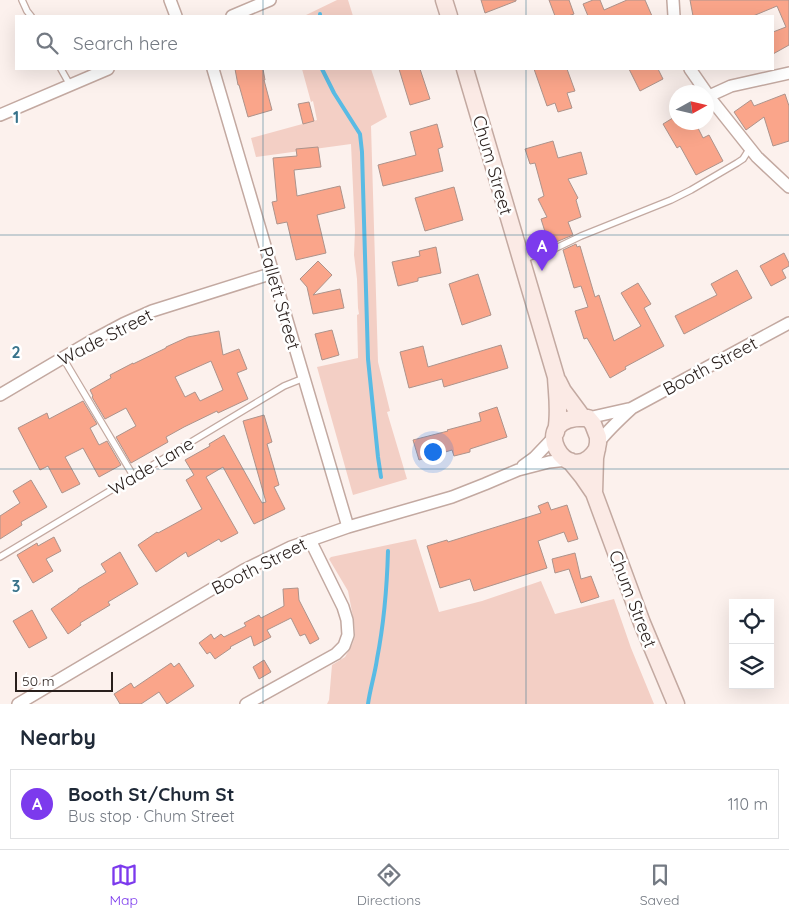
<!DOCTYPE html>
<meta charset="utf-8">
<style>
body{margin:0;font-family:Quicksand,sans-serif;background:#f2f2f3;color:#1f2937}
.controls{position:absolute;right:15px;bottom:15px;display:grid;overflow:hidden;border-radius:0px;box-shadow:0 5px 20px #0002}
.controls button{width:45px;height:45px;display:grid;place-items:center;padding:0;border:0;border-bottom:1px solid #e0e1e3;background:#fff;color:#1f2937;font:25px sans-serif}
.compass{position:absolute;left:669px;top:85px;width:45px;height:45px;border-radius:50%;background:#fff;box-shadow:0 5px 20px #0002;rotate:82deg}
.scale{position:absolute;left:15px;bottom:12px;width:98px;box-sizing:border-box;padding-left:5px;border:2px solid #291f1c;border-top:0;font-size:14px;line-height:18px;white-space:nowrap;color:#291f1c;-webkit-text-stroke:4px #fff;paint-order:stroke}
.you{position:absolute;left:432px;top:451px;width:18px;height:18px;margin:-12px;border:4px solid #fff;border-radius:50%;background:#1a73e8;box-shadow:0 0 0 8px #1a73e833}
.badge{display:grid;place-items:center;width:32px;height:32px;border-radius:50%;background:#7c3aed;color:#fff;font-size:16px;font-weight:700}
.pin{position:absolute;translate:-50% -41px;filter:drop-shadow(0 1px 2px #0008)}
.pin::after{content:'';position:absolute;top:26px;width:18px;height:15px;background:inherit;clip-path:polygon(0 0,100% 0,50% 100%)}
.list{margin:0;padding:0;list-style:none}
h2{display:flex;justify-content:space-between;align-items:center;height:65px;margin:0;padding:0 20px;font-size:21px}
h2 small{font-size:16px;font-weight:400;color:#747a83}
.list li{display:grid;grid-template-columns:32px 1fr auto;gap:15px;align-items:center;box-sizing:border-box;height:70px;margin:0 10px 10px;padding:0 10px;border:1px solid #e0e1e3;border-radius:0px}
.list b{display:block;font-size:19px;white-space:nowrap}
.list p{margin:0;font-size:16px;white-space:nowrap;color:#747a83}
.list em{font-size:16px;font-style:normal;color:#747a83}
.icon{flex:none;width:28px;height:28px;fill:none;stroke:currentColor;stroke-width:2;stroke-linecap:round;stroke-linejoin:round}
.map{position:relative;flex:none;width:789px;height:704px;overflow:hidden}
.search{position:absolute;background:#fff;box-shadow:0 5px 20px #0002;left:15px;right:15px;top:15px;height:55px;display:flex;align-items:center;gap:12px;box-sizing:border-box;padding:0 18px;border-radius:0px;color:#747a83;font-size:19px}
.sheet{height:145px;background:#fff}
nav{display:flex;justify-content:space-around;align-items:center;box-sizing:border-box;height:70px;border-top:1px solid #e0e1e3;background:#fff;font-size:14px;color:#747a83}
nav a{display:grid;justify-items:center;gap:2px}
nav .on{color:#7c3aed}
.map>svg:first-child{display:block}
</style>
<div class="map">
<svg width="789" height="704" viewBox="0 0 789 704">
<rect width="100%" height="100%" fill="#fcf1ed"/>
<path fill="#f3cfc5" d="M337,0H348L353,16H304Z
M302,69H371L387,117L371,126L378,362L390,411L387,412L407,479L353,495L317,367L358,358L357,315L359,314L358,308L357,279L354,255L355,231L351,144L256,157L251,138L317,120L313,101L311,102Z
M416,539L439,612L482,601L541,581L555,614L614,599L631,648L654,704H327L329,700L332,665L345,657L352,645L355,636L354,622L348,591L329,559L331,557Z"/>
<g fill="none" stroke-linecap="round" stroke-linejoin="round">
<path stroke="#59bbe4" stroke-width="4" d="M320,14V16
M322,69L334,93L360,134L362,152L368,359L378,457L381,477
M368,704C370,689 375,674 377,659C384,623 387,587 388,551"/>
</g>
<path fill="#faa58a" stroke="#ad938b" fill-rule="evenodd" d="M481,0H516V1L485,13Z
M549,0H569L574,14L568,16H555Z
M593,0H600L604,10L627,0H645L652,16H588L583,4Z
M690,0H789V45L773,54V32L786,27L777,6L753,16H693Z
M235,69H263L265,80H264L272,110L248,117L239,85H238Z
M399,69H420L430,99L410,105Z
M534,69H567L575,91L567,93L572,108L558,112L555,103L547,106Z
M629,69H658L663,79L640,91Z
M785,94L789,106V141L773,146L764,117L746,130L734,112L751,100L754,106Z
M309,102L314,121L303,124L298,104Z
M676,116V122H695L703,138L709,135L723,161L696,175L680,146L677,148L663,124Z
M437,124L443,147L438,149L443,171L383,186L378,165L416,155L410,132Z
M553,141L558,158L581,152L587,174L568,179L578,198L576,200L581,217L568,222L573,235L556,242L554,236L547,238L541,219L547,217L538,199L544,196L535,163L530,164L525,149Z
M318,147L321,167L294,170L297,196L340,186L345,208L317,215L326,253L296,260L287,222L277,224L272,202L277,201L273,158L297,156L296,149Z
M454,187L463,220L425,231L415,198Z
M576,244L577,247L580,246L595,297L599,295L614,341L641,326L621,293L638,283L651,304L644,308L664,346L625,367L626,369L610,378L587,338L584,339L575,311L588,307L581,286L574,288L563,250Z
M436,247L441,273L418,278V281L398,286L392,262L420,256L419,251Z
M784,253L789,263V266L782,270L786,278L771,286L760,266Z
M318,261L332,275L313,295L340,289L344,308L313,314L307,287L300,279Z
M737,270L752,298L684,334L675,316L717,295L711,284Z
M478,274L491,315L462,325L449,284Z
M332,330L339,355L322,360L315,334Z
M219,331L223,355L239,349L247,369L237,373L248,399L218,413L217,411L184,427L166,437L168,442L131,463L116,437L136,426L126,408L105,419L92,397L93,396L90,390L111,378L110,375L133,363V364L166,348V347L188,337ZM211,361L223,390L200,401L195,392L185,397L175,377Z
M501,345L508,368L444,387L442,379L409,388L400,352L423,346L428,367Z
M83,401L97,424L90,428L99,445L107,441L121,465L99,477L83,448L65,457L80,484L62,493L48,466L40,470L18,428L47,413L49,419Z
M497,407L507,437L470,449V452L454,456L452,450L419,460L413,440L448,431L447,430L481,421L479,413Z
M264,415L272,442L267,444L279,485L274,487L285,509L254,524L223,467L206,477L238,533L221,542L219,539L188,557L186,552L156,572L138,545L157,532L158,533L202,509L186,480L194,475L185,460L210,446L209,444L224,435L262,503L266,502L243,421Z
M31,480L47,507L21,522L22,525L0,539V516L20,503L13,491Z
M548,502L551,510L567,505L578,539L568,542L564,532L538,541L547,568L474,591L470,579L440,588L427,546L447,540L448,542L541,513L538,506Z
M54,537L61,551L46,559L53,571L33,583L17,555L37,543L38,546Z
M120,552L138,584L108,602L110,605L80,623L81,625L68,634L51,609L78,590V589L106,572L101,564Z
M575,553L581,579L591,576L599,597L581,603L569,569L555,573L552,559Z
M298,588L299,600L319,639L310,644L305,634L300,636L291,618L267,630L271,637L254,646L251,636L230,647L231,648L215,659L210,652L207,654L199,643L211,634L214,639L221,634L224,637L246,626L244,623L259,615L261,618L284,606L283,589Z
M32,610L47,638L29,648L13,621Z
M264,660L271,672L259,679L253,667Z
M171,663L174,667L179,663L194,686L167,704L159,692L141,704H120L114,694L131,683L134,688Z"/>
<g fill="none" stroke-linecap="round" stroke-linejoin="round">
<g stroke="#c3a9a1" stroke-width="8">
<path id="lane" d="M22,0L27,11L31,16
M61,69L70,85
M523,259L552,250L581,236L671,200L691,190L737,163L743,159L750,148
M63,358L134,477
M0,557L284,386L304,378"/>
</g>
<g stroke="#c3a9a1" stroke-width="14">
<path id="street" d="M170,0L176,16
M673,0L674,16
M232,16L270,0
M213,69L273,273L348,527
M690,69L706,92
M706,93L757,157L789,187
M709,96L731,86L789,73
M0,115L108,69
M0,395L93,340L123,324L152,311L273,273
M588,418L628,409
M598,443C608,430 620,419 632,408L789,323
M523,466L534,458L555,436
M18,704L244,570L291,547L348,527L452,497L485,484L518,470L549,462L567,460
M246,704L336,654L344,646L348,635L347,620L343,607L310,540"/>
</g>
<g stroke="#c3a9a1" stroke-width="19">
<path id="secondary" d="M444,0L449,16
M465,69L556,377C557,396 560,413 556,432
M558,381L563,391L583,418
M570,461L583,477L594,493L642,623L676,704
M594,493L595,458L598,443V437L593,424L588,418C521,414 569,494 597,449"/>
</g>
<use href="#lane" stroke="#fff" stroke-width="5.5"/>
<use href="#street" stroke="#fff" stroke-width="11"/>
<use href="#secondary" stroke="#fbeae5" stroke-width="16"/>
</g>
<path fill="none" stroke="#38738b" stroke-width="1" stroke-opacity="0.55" d="M263,0V16M526,0V16M263,69V704M526,69V704M0,235H789M0,469H789"/>
<g text-anchor="middle" dominant-baseline="central" stroke-width="5" stroke-linejoin="round" paint-order="stroke">
<g font-size="18" fill="#291f1c" stroke="#fff">
<text transform="translate(493 165) rotate(74)">Chum Street</text>
<text transform="translate(280 298) rotate(74)">Pallett Street</text>
<text transform="translate(105 337) rotate(-27)">Wade Street</text>
<text transform="translate(710 366) rotate(-28)">Booth Street</text>
<text transform="translate(151 466) rotate(-31)">Wade Lane</text>
<text transform="translate(259 566) rotate(-27)">Booth Street</text>
<text transform="translate(633 599) rotate(69)">Chum Street</text>
</g>
</g>
<g font-size="16" text-anchor="middle" font-weight="bold" fill="#38738b" stroke="#fff" stroke-width="5" stroke-linejoin="round" paint-order="stroke">
<text x="16" y="123">1</text>
<text x="16" y="358">2</text>
<text x="16" y="592">3</text>
</g>
</svg>
<div class="controls">
<button><svg class="icon" aria-label="locate" viewBox="0 0 24 24"><circle cx="12" cy="12" r="6"/><path d="M12 2v4M12 18v4M2 12h4M18 12h4"/></svg></button>
<button><svg class="icon" aria-label="layers" viewBox="0 0 24 24"><path d="M12 4l9 5-9 5-9-5zM3 14l9 5 9-5"/></svg></button>
</div>
<svg class="compass" viewBox="-18 -18 36 36"><path d="M0-13l5 13h-10z" fill="#e53935"/><path d="M0 13l5-13h-10z" fill="#747a83"/></svg>
<div class="scale">50 m</div>
<div class="you"></div>
<div class="pin badge" style="left:542px;top:271px">A</div>
<div class="search"><svg class="icon" aria-label="search" viewBox="0 0 24 24"><circle cx="10" cy="10" r="6"/><path d="M15 15l6 6"/></svg>Search here</div>
</div>
<section class="sheet">
<h2>Nearby<small></small></h2>
<ul class="list">
<li><span class="badge">A</span><div><b>Booth St/Chum St</b><p>Bus stop · Chum Street</p></div><em>110 m</em></li>
</ul>
</section>
<nav>
<a class="on"><svg class="icon" aria-label="map" viewBox="0 0 24 24"><path d="M3 6l6-2 6 2 6-2v14l-6 2-6-2-6 2zM9 4v14M15 6v14"/></svg>Map</a>
<a><svg class="icon" aria-label="directions" viewBox="0 0 24 24"><path d="M12 3l9 9-9 9-9-9zM9 14v-3h6M13 9l2 2-2 2"/></svg>Directions</a>
<a><svg class="icon" aria-label="saved" viewBox="0 0 24 24"><path d="M7 4h10v16l-5-4-5 4z"/></svg>Saved</a>
</nav>
